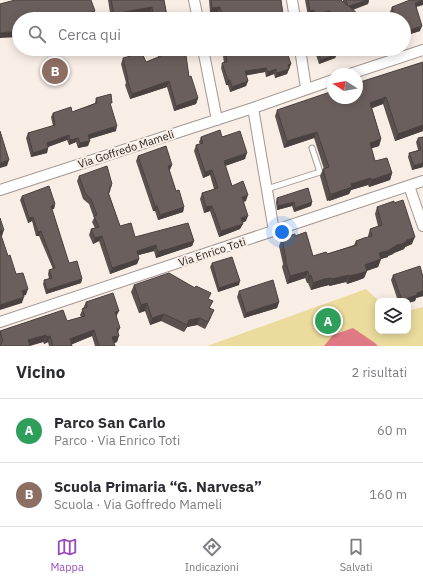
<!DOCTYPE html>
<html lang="it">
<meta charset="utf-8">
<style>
body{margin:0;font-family:"IBM Plex Sans",sans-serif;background:#f2f2f3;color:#2b2b33}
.controls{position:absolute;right:12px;bottom:12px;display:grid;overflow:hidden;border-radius:8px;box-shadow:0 2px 10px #0003}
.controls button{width:36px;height:36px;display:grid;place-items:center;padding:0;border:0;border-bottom:1px solid #e1e1e2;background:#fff;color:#2b2b33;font:20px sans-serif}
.compass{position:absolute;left:327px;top:68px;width:36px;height:36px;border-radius:50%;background:#fff;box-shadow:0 2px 10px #0003;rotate:281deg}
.you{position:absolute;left:282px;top:232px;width:14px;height:14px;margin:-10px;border:3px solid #fff;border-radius:50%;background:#1a73e8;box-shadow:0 0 0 6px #1a73e833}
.badge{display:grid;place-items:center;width:26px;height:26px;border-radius:50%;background:#974bbd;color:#fff;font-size:13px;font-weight:700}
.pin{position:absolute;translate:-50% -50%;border:2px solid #fff;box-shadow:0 1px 4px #0006}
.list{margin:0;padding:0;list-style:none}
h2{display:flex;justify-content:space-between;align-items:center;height:52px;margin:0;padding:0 16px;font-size:17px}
h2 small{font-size:13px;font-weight:400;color:#7c7c81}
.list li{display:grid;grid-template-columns:26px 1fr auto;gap:12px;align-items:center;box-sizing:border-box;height:64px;padding:0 16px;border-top:1px solid #e1e1e2}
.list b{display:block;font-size:15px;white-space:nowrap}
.list p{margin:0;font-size:13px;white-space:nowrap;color:#7c7c81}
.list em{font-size:13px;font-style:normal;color:#7c7c81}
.icon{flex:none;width:22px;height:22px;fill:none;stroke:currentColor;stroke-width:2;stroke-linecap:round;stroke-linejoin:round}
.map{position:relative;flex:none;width:423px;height:346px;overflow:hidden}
.search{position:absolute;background:#fff;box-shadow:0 2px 10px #0003;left:12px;right:12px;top:12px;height:44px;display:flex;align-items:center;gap:10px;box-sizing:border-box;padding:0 14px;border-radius:22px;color:#7c7c81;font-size:15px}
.sheet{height:180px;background:#fff}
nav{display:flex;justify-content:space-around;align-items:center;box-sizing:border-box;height:56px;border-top:1px solid #e1e1e2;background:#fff;font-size:11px;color:#7c7c81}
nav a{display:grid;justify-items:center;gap:2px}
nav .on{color:#974bbd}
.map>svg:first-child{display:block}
</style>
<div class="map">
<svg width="423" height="346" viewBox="0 0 423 346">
<rect width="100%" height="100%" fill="#f9eee6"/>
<path fill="#ebdb9c" d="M366,289L379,301H378V331H408V311L423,307V346H207Z"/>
<path fill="#df7a85" d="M353,328L375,343L378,346H324L333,335Z"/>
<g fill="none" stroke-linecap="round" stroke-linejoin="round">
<g stroke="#a29791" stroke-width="7">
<path id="lane" d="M267,189L320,172L312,148"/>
</g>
<g stroke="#a29791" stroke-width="12">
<path id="street" d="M194,0L198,19
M292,0L295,19
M203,49L217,120
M300,49L306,88
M350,74L423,50
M253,108L274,231
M409,186L423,226
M0,190L253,108L333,80
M0,322L423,181"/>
</g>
<use href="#lane" stroke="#fff" stroke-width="5"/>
<use href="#street" stroke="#fff" stroke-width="10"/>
</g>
<path fill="#5b524f" d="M108,0H164L167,16L180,19H151L150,13L111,19Z
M209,0H281V18L277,19H220L218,12H210Z
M305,0H341L343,2V0H369L368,4L353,10L360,19H329L328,16L313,19L312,15L308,16Z
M392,7H416L420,31L404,36V19L391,16L390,12Z
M158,49H183L189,77L198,98L196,104L174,111L167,87L130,99L125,85L126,83L121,64L123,58L146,62L158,57L157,50Z
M222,49H272V51L291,64L287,74L275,78L274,74L266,77L265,72L246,75L248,81L246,86L230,92L228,85H226L221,68L222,63H224Z
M314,49H335L337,54L335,58L319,64Z
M423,62V131L395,141L383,104L372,108L381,139L379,146L371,148L375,161L392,173L390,180L369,187L368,185L351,190L349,194L329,201V200L327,201L320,176L323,169H324L314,138L284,148L275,116L277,110Z
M96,98L111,106L116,131L89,139L88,146L78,148L76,142L69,145L67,140L48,147L47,153L31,157L26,138L28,133L53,126L51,117L53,113L72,112L95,103Z
M201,137H222L245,159L225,166L232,186L246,201L243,202L246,221L242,223L240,229L219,237L210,211L204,213L200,199L202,193L214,189L210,175L203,178L194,151L196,145L200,144L199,142Z
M423,137V168V167L412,170L408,157L409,153L418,150L416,142L418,138Z
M138,156L172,165L169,170L176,191L184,207L183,212L158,220L155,211H153L136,161Z
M79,176L112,184L109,194L120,226L135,237L194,241L192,246L156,258L154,251L138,255L139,259L137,264L110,274L99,241L93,244L89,235L91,229L95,228L92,222L94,218L89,204L83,199L77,181Z
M22,196L55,204L54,209H52L69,263L82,279L81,283L46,294L43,284L44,280L49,279L48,274L49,270L53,269L39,236H36L32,221L28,223L20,200Z
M277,198L312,202L311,206L294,212L292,206L277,210L276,202Z
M394,203L412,244L405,247L404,249L394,253L393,254L388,256V257L381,259L378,267L367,271L364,278L359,280L347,284L346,282L329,286V285L321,287L311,290L308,283H307L305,278L287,284L282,267L283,264L279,246L282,238L295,236L313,256L327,254L354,245L356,241L368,237V236L370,229L378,226L375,214L377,207Z
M212,263L239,285L218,292L210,267Z
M393,275L423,277V296L416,298L415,301L408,303V301H398L391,280Z
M134,285L208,299L211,317L205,329L197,325L187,327L184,332L161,321L150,325L145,311L139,313L131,292Z
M239,291L279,302L277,308L244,318L237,297Z
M86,302L116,317L120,328L118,333L117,342L114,343L115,346H95L92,336L72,344V346H49L48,342L44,344L43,342L30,346H0V331L67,321L81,317L80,315Z"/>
<path fill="#4a4240" d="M368,0H369L368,4L347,11L349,6Z
M423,0V5L413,8L415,3Z
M152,7L150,13L112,19L114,14Z
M220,7L218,12H210L212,8Z
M314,10L312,15L308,16L310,11Z
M95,11L93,17L85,19H69Z
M330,11L328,16L313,19L315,14Z
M283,14L281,18L277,19H266L267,17Z
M422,26L420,31L404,36V32Z
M19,31V37L0,38V33Z
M357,49H366L356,52Z
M337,54L335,58L319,64L321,60Z
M291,64L287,74L275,78L277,73L288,65Z
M266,68L265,72L243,76L245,71Z
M276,69L274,74L266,77L268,72Z
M228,80H230L228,85H226Z
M169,81L167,87L130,99L132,94Z
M248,81L246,86L230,92L232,87Z
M386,97L383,104L367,110L370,103Z
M198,98L196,104L174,111L176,106Z
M423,125V131L395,141L398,134Z
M117,126L116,131L86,140L88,135Z
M317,132L314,138L284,148L287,141Z
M69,135L67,140L45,148L47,143Z
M78,138L76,142L69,145L70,140Z
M381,139L379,146L367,150L370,143Z
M90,141L88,146L78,148L80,143Z
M48,148L47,153L31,157L33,153Z
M247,153L245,159L222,167L224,161Z
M9,160L7,166L0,168V163Z
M423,163V167L412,170L414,166Z
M172,165L170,170L166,171L168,166Z
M212,170L210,175L203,178L205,172Z
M392,173L390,180L369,187L371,180Z
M371,178L368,185L351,190L349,194L329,201L332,194L351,184Z
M112,184L110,190L108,197L109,188Z
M331,193L329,200L327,201L330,194Z
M248,195L246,201L240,203L242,197Z
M294,202L292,206L277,210L278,206Z
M312,202L311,206L294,212L295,208Z
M55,204L54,209L49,210L51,206Z
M155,206H157L155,211H153Z
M212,206L210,211L204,213L206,207Z
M184,207L183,212L158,220L160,215Z
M248,216L246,221L239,224L241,218Z
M33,217L32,221L28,223L29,218Z
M243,224L240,229L219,237L221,231Z
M4,230L2,236H0V231Z
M41,231L39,236H36L38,232Z
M102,236L99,241L93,244L95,238Z
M415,237L412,244L405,247L404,249L394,253L393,254L388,256V257L377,260L379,253L390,249L407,240Z
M194,241L192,246L156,258L158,252Z
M156,245L154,251L135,256L137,251Z
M139,259L137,264L110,274L112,268Z
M381,259L378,267L362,272L365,265Z
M308,271L305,278L287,284L290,276Z
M367,271L364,278L359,280L347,284L349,276Z
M311,275L308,283H307L309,276Z
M349,275L346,282L329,286L332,279Z
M331,278L329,285L321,287L311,290L313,283L324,279Z
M82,279L81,283L46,294L47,290Z
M240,281L239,285L218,292L219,288Z
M28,289L26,295L20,297L22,291Z
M423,291V296L416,298L415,301L408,303V301H402V300L417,293Z
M24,297L22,303L0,310V305Z
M279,302L277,308L244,318L246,313Z
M147,303L145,311L139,313L141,305Z
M214,310L211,317L205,329L208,322Z
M119,311L116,317L115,312Z
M164,314L161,321L150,325L152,318Z
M200,318L197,325L187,327L184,332L189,320Z
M94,330L92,336L68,346L70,339Z
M46,335L43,342L28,346V340Z
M50,336L48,342L44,344L46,337Z
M119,336L117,342L110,344L112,337Z"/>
<path fill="#6a5f5c" stroke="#4a4240" d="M15,0H91L95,11L69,19H19V31L0,33V4Z
M111,0H164L167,16L179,14L180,19H154L152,7L114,14Z
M211,0H281L283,14L267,17V19H223L220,7L212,8Z
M308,0H341L348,6L346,0H368L349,6L359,15L360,19H332L330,11L315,14L314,10L310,11Z
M410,0H423L415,3L422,26L404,32V19H381L394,15L392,7Z
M160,49H183L184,56L186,55L189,77L191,76L198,98L176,106L169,81L132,94L127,79H128L123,58L142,53L146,62L161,56Z
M225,49H272V51L277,49H286L291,64L288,65L289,69L277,73L276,69L268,72L266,68L245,71L248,81L232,87L230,80H228L222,63L227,62Z
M317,49H335L337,54L321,60Z
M423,62V125L398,134L386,97L370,103L381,139L370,143L375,161L387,158L392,173L371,180V178L351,184L352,187L332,194L331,193L330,194L323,169L329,167L317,132L287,141L277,110L333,91V98H357V83Z
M111,94L112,103H110L117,126L88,135L90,141L80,143L78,138L70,140L69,135L47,143L48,148L33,153L28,133L55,125L53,113L71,107L72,112L97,103L96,98Z
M220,130L222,137L240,131L247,153L224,161L232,186L243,181L248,195L242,197L248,216L241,218L243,224L221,231L212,206L206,207L202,193L218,188L212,170L205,172L196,145L203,143L201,137Z
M0,131L9,160L0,163Z
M423,137V163L414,166L409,153L421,150L418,138Z
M166,146L172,165L168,166L176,191L179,190L184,207L160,215L157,206H155L138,156Z
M107,166L112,184L111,185V187L109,188L110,191L108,192L120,226L131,223L135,237L188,223L194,241L158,252L156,245L137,251L139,259L112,268L102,236L95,238L91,229L99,227L94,216L97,215L91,199L85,193L79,176Z
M49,186L55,204L51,206L69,263L77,261L82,279L47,290L44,280L52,278L49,270L55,268L41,231L38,232L33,217L29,218L22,196Z
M308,188L312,202L295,208L294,202L278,206L277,198Z
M403,200L415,237L407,240V241L402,244L396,245V246L390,249V250L379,253L381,259L365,265L367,271L362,273L349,276V275L332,279L331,278L324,279L313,283L311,275L309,276L308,271L290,276L285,259H286L282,238L295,234V236L306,232L313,256L326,252L327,254L357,245L356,241L364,238L372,236L370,229L382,225L377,207L394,201V203Z
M0,218L4,230L0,231Z
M0,232L8,256L10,255L16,274L23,273L28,289L22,291L24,297L0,305Z
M232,257L240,281L219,288L212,263Z
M420,266L423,277V291L417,293V295L402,300L393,275Z
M169,273L195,288L196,286L211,293L208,299L213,301L209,308L214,310L208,322L200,318L189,320L187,325L164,314L152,318L147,303L141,305L134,285Z
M273,280L279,302L246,313L239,291Z
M113,293L119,311L115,312L120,328L117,329L119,336L112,337L115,346H99L94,330L70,339L72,346H53L50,336L46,337V335L28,340L30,346H0V345L3,341L0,331L63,310L67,321L85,316L82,309L87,307L86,302Z"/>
<g text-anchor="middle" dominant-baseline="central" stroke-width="4" stroke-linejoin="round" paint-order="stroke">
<g font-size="11" fill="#231f1d" stroke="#f9eee6">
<text transform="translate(126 149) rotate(-18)">Via Goffredo Mameli</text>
<text transform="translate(212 252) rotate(-18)">Via Enrico Toti</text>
</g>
</g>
</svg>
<div class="controls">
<button><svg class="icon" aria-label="layers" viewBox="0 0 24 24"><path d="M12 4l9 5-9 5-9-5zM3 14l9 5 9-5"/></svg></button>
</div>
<svg class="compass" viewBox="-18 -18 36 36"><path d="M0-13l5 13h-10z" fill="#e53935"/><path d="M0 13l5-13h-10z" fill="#7c7c81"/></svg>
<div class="you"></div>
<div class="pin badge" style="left:328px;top:321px;background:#2e9e5b">A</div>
<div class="pin badge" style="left:55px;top:71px;background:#8d6e63">B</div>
<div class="search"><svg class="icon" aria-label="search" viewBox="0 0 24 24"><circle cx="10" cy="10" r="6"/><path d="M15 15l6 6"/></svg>Cerca qui</div>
</div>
<section class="sheet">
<h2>Vicino<small>2 risultati</small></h2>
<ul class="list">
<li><span class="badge" style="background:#2e9e5b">A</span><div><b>Parco San Carlo</b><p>Parco · Via Enrico Toti</p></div><em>60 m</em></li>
<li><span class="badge" style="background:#8d6e63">B</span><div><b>Scuola Primaria “G. Narvesa”</b><p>Scuola · Via Goffredo Mameli</p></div><em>160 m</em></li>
</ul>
</section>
<nav>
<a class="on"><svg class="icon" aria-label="map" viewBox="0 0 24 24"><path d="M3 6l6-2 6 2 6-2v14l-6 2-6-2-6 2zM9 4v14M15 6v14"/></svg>Mappa</a>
<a><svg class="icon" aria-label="directions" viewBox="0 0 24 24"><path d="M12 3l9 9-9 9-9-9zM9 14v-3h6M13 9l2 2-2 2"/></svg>Indicazioni</a>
<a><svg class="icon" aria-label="saved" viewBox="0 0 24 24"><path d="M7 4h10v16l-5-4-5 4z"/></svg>Salvati</a>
</nav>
